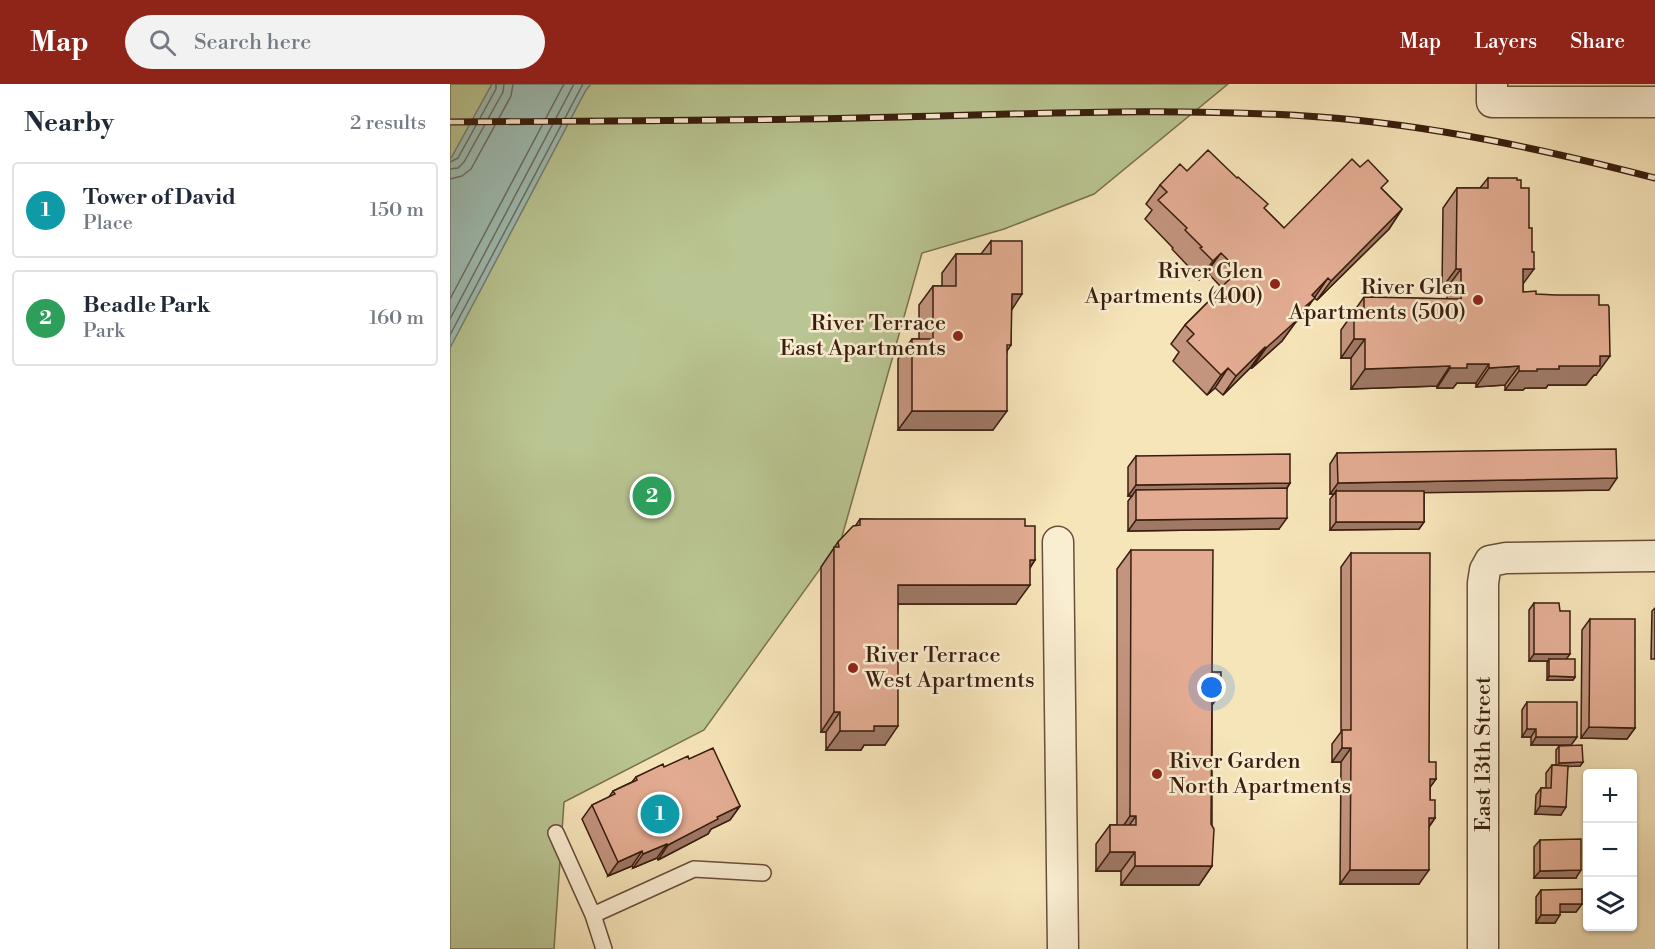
<!DOCTYPE html>
<meta charset="utf-8">
<style>
body{margin:0;font-family:"Libre Bodoni",serif;background:#f2f2f3;color:#1f2937}
.controls{position:absolute;right:18px;bottom:18px;display:grid;overflow:hidden;border-radius:6px;box-shadow:0 2px 4px #0004}
.controls button{width:54px;height:54px;display:grid;place-items:center;padding:0;border:0;border-bottom:2px solid #e0e1e3;background:#fff;color:#1f2937;font:30px sans-serif}
.you{position:absolute;left:762px;top:604px;width:21px;height:21px;margin:-15px;border:4px solid #fff;border-radius:50%;background:#1a73e8;box-shadow:0 0 0 9px #1a73e833}
.badge{display:grid;place-items:center;width:39px;height:39px;border-radius:50%;background:#8f2418;color:#fff;font-size:20px;font-weight:700}
.pin{position:absolute;translate:-50% -50%;border:3px solid #fff;box-shadow:0 2px 6px #0006}
.list{margin:0;padding:0;list-style:none}
h2{display:flex;justify-content:space-between;align-items:center;height:78px;margin:0;padding:0 24px;font-size:26px}
h2 small{font-size:20px;font-weight:400;color:#747a83}
.list li{display:grid;grid-template-columns:39px 1fr auto;gap:18px;align-items:center;box-sizing:border-box;height:96px;margin:0 12px 12px;padding:0 12px;border:2px solid #e0e1e3;border-radius:6px}
.list b{display:block;font-size:22px;white-space:nowrap}
.list p{margin:0;font-size:20px;white-space:nowrap;color:#747a83}
.list em{font-size:20px;font-style:normal;color:#747a83}
.icon{flex:none;width:33px;height:33px;fill:none;stroke:currentColor;stroke-width:2;stroke-linecap:round;stroke-linejoin:round}
.map{position:relative;flex:none;width:1205px;height:865px;overflow:hidden}
header{display:flex;align-items:center;gap:36px;box-sizing:border-box;height:84px;padding:0 30px;background:#8f2418;color:#fff}
header strong{font-size:28px}
nav{display:flex;gap:33px;margin-inline-start:auto;font-size:21px}
.search{width:420px;height:54px;background:#f2f2f3;display:flex;align-items:center;gap:15px;box-sizing:border-box;padding:0 21px;border-radius:33px;color:#747a83;font-size:22px}
main{display:flex}
aside{flex:1;background:#fff}
.map>svg:first-child{display:block}
</style>
<header>
<strong>Map</strong>
<div class="search"><svg class="icon" aria-label="search" viewBox="0 0 24 24"><circle cx="10" cy="10" r="6"/><path d="M15 15l6 6"/></svg>Search here</div>
<nav><a>Map</a><a>Layers</a><a>Share</a></nav>
</header>
<main>
<aside>
<h2>Nearby<small>2 results</small></h2>
<ul class="list">
<li><span class="badge" style="background:#0f9aa8">1</span><div><b>Tower of David</b><p>Place</p></div><em>150 m</em></li>
<li><span class="badge" style="background:#2e9e5b">2</span><div><b>Beadle Park</b><p>Park</p></div><em>160 m</em></li>
</ul>
</aside>
<div class="map">
<svg width="1205" height="865" viewBox="0 0 1205 865">
<rect width="100%" height="100%" fill="#f7e5ba"/>
<filter id="stains"><feTurbulence type="fractalNoise" baseFrequency=".00333" numOctaves="4"/><feColorMatrix values="0 0 0 0 .2 0 0 0 0 .09 0 0 0 0 .02 0 0 0 .5 -.17"/></filter>
<radialGradient id="worn" r=".72"><stop offset=".6" stop-color="#630" stop-opacity="0"/><stop offset="1" stop-color="#630" stop-opacity=".3"/></radialGradient>
<path fill="#b9c592" stroke="#797150" stroke-width="1.5" d="M0,0H778L644,110L554,145L472,169L391,456L254,646L114,718L104,865H0Z"/>
<path fill="#9ebeb5" stroke="#767e72" stroke-width="1.5" d="M42,0H141L136,6L0,264V76Z"/>
<g fill="none" stroke-linecap="round" stroke-linejoin="round">
<path stroke="#6c6e62" stroke-width="1.5" d="M0,78L8,74L46,5V0
M0,85L8,84L14,78L53,8L54,0
M0,95L12,92L21,85L61,12L63,0
M0,215L114,0
M0,235L124,0
M0,251L133,0"/>
<g stroke="#684f39" stroke-width="18">
<path id="service" d="M106,749L143,831
M154,865L143,831L244,785L313,789"/>
</g>
<g stroke="#684f39" stroke-width="33">
<path id="minor" d="M1042,0V18H1205
M608,458L613,865
M1033,865V499L1035,486L1040,477L1056,474L1205,472"/>
</g>
<use href="#service" stroke="#faeed2" stroke-width="15"/>
<use href="#minor" stroke="#faeed2" stroke-width="30"/>
<g stroke="#391d0e" stroke-width="7">
<path id="rail" d="M0,38C136,37 272,37 408,34C562,31 717,22 870,33C983,41 1096,66 1205,94"/>
</g>
<use href="#rail" stroke="#faeed2" stroke-width="4.5" stroke-dasharray="14" stroke-linecap="butt"/>
</g>
<path fill="#c3947e" stroke="#391d0e" stroke-width="1.5" d="M737,87L815,125L834,144L932,105L952,125L939,145L867,216L864,214L851,233L845,239L832,257L802,284L801,283L773,311L765,304L757,311L723,277L729,268L721,260L735,241L758,218L763,211L771,203L757,188L749,196L737,183L738,182L722,165L723,164L695,135L702,126L696,120L710,101Z
M1038,94L1073,200V208L1086,210L1146,291H1144L1136,301H1098L1096,304H1075L1073,306H1055V301L1026,303V299H1007L1003,304H987V302L901,305V274H891V246L914,213L997,215V204H992L993,124L1007,104H1030Z
M541,157L561,226V261L557,267L543,346H448V275L462,255H469V221L483,202H492V189L506,170H531Z
M887,369L1159,406L974,408V438L969,445L880,446V415L884,410H880V380Z
M686,372L840,399L837,404L829,445L678,447V417L682,412H678V383Z
M410,435L575,442L585,476L580,484L566,520H448L435,661H414L411,666H376V648H371V483L388,458L406,441Z
M681,466L762,622V782L749,801H671V787H646V760L660,741H667V485Z
M901,469L986,695L980,703V716L985,734L979,743L969,800H890L891,678H882V660L891,648V483Z
M1084,519L1110,527L1116,575L1125,593L1123,596H1097V579L1098,577H1079V526Z
M1205,524V575H1201L1202,527Z
M1140,535L1185,644L1177,655L1131,654L1132,546Z
M1077,618L1127,653L1121,661H1081V653H1072V626Z
M1109,662L1133,678L1130,682H1118L1111,731L1085,730L1086,711L1091,704H1096V689L1102,681H1106V666Z
M239,675L290,722L280,736L261,745L258,750L208,776L207,774L183,784L182,782L158,792L132,735L142,721L159,713L163,707L182,698L186,693Z
M1090,756L1126,794H1084V763Z
M1091,806L1132,820L1126,828H1110L1105,839H1086V813Z"/>
<path fill="#9f7866" stroke="#391d0e" stroke-width="1.5" d="M952,125L939,145L867,216L881,197Z
M771,169L757,188L749,196L763,177Z
M1006,185H1011L997,204H992Z
M1073,185H1084L1070,204Z
M878,194L851,233L845,239L832,257L802,284L816,264L862,211Z
M562,210H572L559,230Z
M904,255H915L901,274H891Z
M815,263L801,283L773,311L786,292Z
M1150,272H1160L1146,291H1144L1136,301H1098L1096,304H1075L1073,306H1055L1069,287L1109,282Z
M1017,280H1039L1026,299H1007L1003,304H987L1000,284Z
M1000,282L987,302L901,305L915,285Z
M1069,282L1055,301L1026,303L1039,284Z
M778,284L765,304L757,311L771,291Z
M462,327H557L543,346H448Z
M1167,394L1159,406L886,410V407L884,410H880L888,399Z
M840,399L833,410L686,406L682,412H678L686,401Z
M837,434L829,445L678,447L686,436Z
M886,438H974L969,445L880,446Z
M580,476H585L572,495Z
M448,501H580L566,520H435Z
M1084,570H1120L1115,577L1099,575L1098,577H1079Z
M1099,592L1125,593L1123,596H1097Z
M762,609H771L757,628Z
M384,628H390L376,648H371Z
M424,642H448L435,661H414L411,666H376L390,647Z
M1139,643L1185,644L1177,655L1131,654Z
M1077,645H1086L1081,653H1072Z
M1086,653H1127L1121,661H1081Z
M892,664H901L891,678H882Z
M1133,678L1130,682L1106,683L1109,679Z
M980,695H986L976,709Z
M290,722L280,736L261,745L258,750L208,776L218,761L267,733Z
M1090,722L1116,723L1111,731L1085,730Z
M680,732H686L672,751H667Z
M979,734H985L975,748Z
M217,760L207,774L183,784L193,770Z
M192,767L182,782L158,792L168,778Z
M660,768H685L671,787H646Z
M685,782H762L749,801H671Z
M900,786H979L969,800H890Z
M1131,786L1126,794H1084L1090,787Z
M1110,820H1132L1126,828H1105Z
M1091,831H1110L1105,839H1086Z"/>
<path fill="#e3ac92" stroke="#391d0e" stroke-width="1.5" d="M758,66L787,94L788,93L818,120L814,124L834,144L902,75L910,83L918,76L938,97L931,104L952,125L881,197L878,194L862,211L865,214L842,234L846,237L816,264L815,263L786,292L778,284L771,291L737,257L744,250L735,241L764,212L763,211L780,195L778,193L787,185L771,169L763,177L750,164L752,163L735,146L737,144L708,116L717,108L710,101L730,80L737,87Z
M1038,94H1067V96H1071V104H1079V144H1082V168H1084V185H1073V208L1086,207V210L1106,211H1149V221H1158L1159,223L1160,272H1150V282H1109V285H1087V287H1069V282L1039,284V280H1017V284H1000V282L915,285V255H904V226H914V213L1011,215V185H1006L1007,104H1038Z
M541,157H572V210H562L561,261H557V327H462V255H483V202H506V170H541Z
M1166,365L1167,394L888,399L887,369Z
M840,370V399L686,401V372Z
M837,404V434L686,436V406Z
M886,407H974V438H886Z
M410,435H575V442H585V476H580V501H448V642H424V647H390V628H384V463H389L388,458L403,442L410,441Z
M681,466H763L762,588H771V609H762L761,740L764,745L762,782H685V768H660V741H686V732H680Z
M901,469H980L979,678H986V695H980V716H985V734H979V786H900L901,664H892V646H901Z
M1084,519H1109L1110,527H1120V570H1084Z
M1140,535H1185V644L1139,643Z
M1099,575H1125V593L1099,592Z
M1077,618H1127V653H1086V645H1077Z
M1132,661L1133,678L1109,679V662Z
M263,664L290,722L267,733L268,735L218,761L217,760L193,770L192,767L168,778L142,721L165,710L163,707L187,696L186,693L213,680L214,683L238,672L239,675Z
M1102,681L1118,682L1116,723L1090,722L1091,704H1101Z
M1131,755V786L1090,787V756Z
M1132,805V820H1110V831H1091V806Z"/>
<g fill="#8f2418" stroke="#faeed2" stroke-width="2">
<circle cx="825" cy="200" r="6"/>
<circle cx="1028" cy="216" r="6"/>
<circle cx="508" cy="252" r="6"/>
<circle cx="403" cy="584" r="6"/>
<circle cx="707" cy="690" r="6"/>
</g>
<g text-anchor="middle" dominant-baseline="central" stroke-width="5" stroke-linejoin="round" paint-order="stroke">
<g font-size="22" fill="#391d0e" stroke="#faeed2" text-anchor="end">
<text x="813" y="187">River Glen<tspan x="813" dy="25">Apartments (400)</tspan></text>
<text x="1016" y="203">River Glen<tspan x="1016" dy="25">Apartments (500)</tspan></text>
<text x="496" y="239">River Terrace<tspan x="496" dy="25">East Apartments</tspan></text>
<text x="415" y="571" text-anchor="start">River Terrace<tspan x="415" dy="25">West Apartments</tspan></text>
<text x="719" y="677" text-anchor="start">River Garden<tspan x="719" dy="25">North Apartments</tspan></text>
</g>
<g font-size="22" fill="#391d0e" stroke="#faeed2">
<text transform="translate(1033 670) rotate(-90)">East 13th Street</text>
</g>
</g>
<rect width="100%" height="100%" filter="url(#stains)"/>
<rect width="100%" height="100%" fill="url(#worn)"/>
</svg>
<div class="controls">
<button>+</button>
<button>−</button>
<button><svg class="icon" aria-label="layers" viewBox="0 0 24 24"><path d="M12 4l9 5-9 5-9-5zM3 14l9 5 9-5"/></svg></button>
</div>
<div class="you"></div>
<div class="pin badge" style="left:210px;top:730px;background:#0f9aa8">1</div>
<div class="pin badge" style="left:202px;top:412px;background:#2e9e5b">2</div>
</div>
</main>
